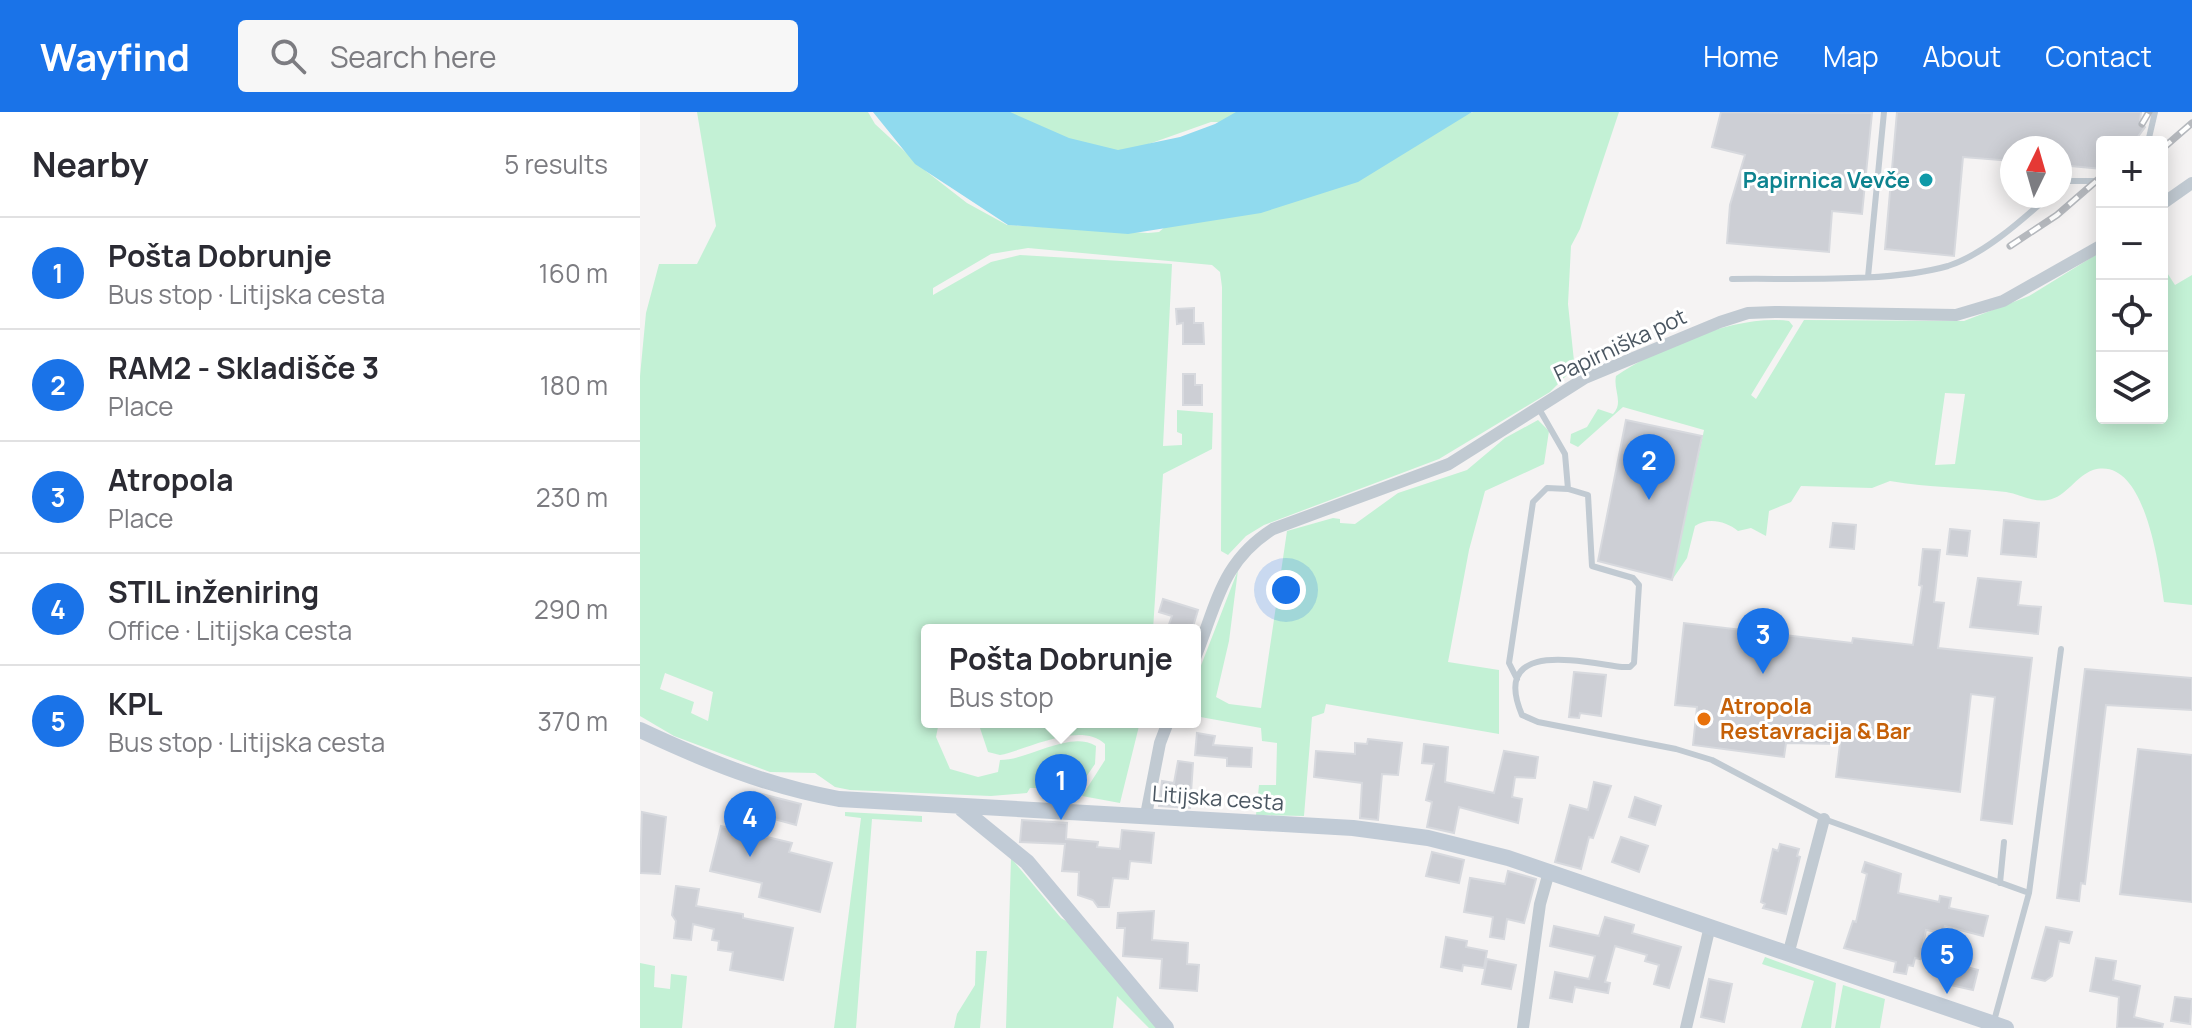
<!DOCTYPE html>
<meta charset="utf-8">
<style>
body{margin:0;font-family:Manrope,sans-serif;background:#f7f7f7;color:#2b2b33}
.controls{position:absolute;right:24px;top:24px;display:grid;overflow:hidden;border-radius:8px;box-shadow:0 4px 20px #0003}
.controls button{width:72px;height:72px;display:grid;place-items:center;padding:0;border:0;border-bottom:2px solid #e1e1e2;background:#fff;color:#2b2b33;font:40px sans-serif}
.compass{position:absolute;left:1360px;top:24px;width:72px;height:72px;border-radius:50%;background:#fff;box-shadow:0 4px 20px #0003;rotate:5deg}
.you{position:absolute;left:646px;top:478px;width:28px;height:28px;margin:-20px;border:6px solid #fff;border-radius:50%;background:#1a73e8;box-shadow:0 0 0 12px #1a73e833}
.badge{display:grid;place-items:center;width:52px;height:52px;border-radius:50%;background:#1a73e8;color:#fff;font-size:26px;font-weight:700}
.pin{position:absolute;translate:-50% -66px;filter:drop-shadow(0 2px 4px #0008)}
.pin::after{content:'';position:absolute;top:42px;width:28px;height:24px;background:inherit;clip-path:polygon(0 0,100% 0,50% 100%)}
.popup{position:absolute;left:281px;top:512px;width:280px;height:104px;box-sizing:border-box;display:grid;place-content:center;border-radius:8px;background:#fff;filter:drop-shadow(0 2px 6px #0005);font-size:26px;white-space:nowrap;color:#7c7c81}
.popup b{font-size:30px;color:#2b2b33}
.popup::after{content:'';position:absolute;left:50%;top:100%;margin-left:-16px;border:16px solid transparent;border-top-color:#fff}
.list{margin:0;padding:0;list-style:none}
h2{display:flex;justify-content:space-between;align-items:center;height:104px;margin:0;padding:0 32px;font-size:34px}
h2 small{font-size:26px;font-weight:400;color:#7c7c81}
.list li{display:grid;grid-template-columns:52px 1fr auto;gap:24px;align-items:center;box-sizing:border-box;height:112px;padding:0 32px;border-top:2px solid #e1e1e2}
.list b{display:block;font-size:30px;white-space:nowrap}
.list p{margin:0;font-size:26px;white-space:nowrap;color:#7c7c81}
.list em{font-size:26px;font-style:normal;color:#7c7c81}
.icon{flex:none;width:44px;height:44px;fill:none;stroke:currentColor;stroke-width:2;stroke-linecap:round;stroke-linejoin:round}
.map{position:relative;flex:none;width:1552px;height:916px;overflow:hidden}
header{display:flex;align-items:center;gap:48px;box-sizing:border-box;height:112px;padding:0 40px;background:#1a73e8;color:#fff}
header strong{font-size:38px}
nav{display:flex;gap:44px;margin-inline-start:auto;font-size:28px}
.search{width:560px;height:72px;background:#f7f7f7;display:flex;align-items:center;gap:20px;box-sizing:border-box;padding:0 28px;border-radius:8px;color:#7c7c81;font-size:30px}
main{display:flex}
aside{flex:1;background:#fff}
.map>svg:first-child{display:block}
</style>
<header>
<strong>Wayfind</strong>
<div class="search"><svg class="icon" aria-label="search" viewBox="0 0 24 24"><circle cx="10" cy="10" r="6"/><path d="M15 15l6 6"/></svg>Search here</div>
<nav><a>Home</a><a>Map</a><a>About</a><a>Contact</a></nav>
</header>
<main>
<aside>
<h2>Nearby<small>5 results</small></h2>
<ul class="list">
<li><span class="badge">1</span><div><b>Pošta Dobrunje</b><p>Bus stop · Litijska cesta</p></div><em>160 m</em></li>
<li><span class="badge">2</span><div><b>RAM2 - Skladišče 3</b><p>Place</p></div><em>180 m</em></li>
<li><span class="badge">3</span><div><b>Atropola</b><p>Place</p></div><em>230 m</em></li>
<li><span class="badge">4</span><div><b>STIL inženiring</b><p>Office · Litijska cesta</p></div><em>290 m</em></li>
<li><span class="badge">5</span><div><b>KPL</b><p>Bus stop · Litijska cesta</p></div><em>370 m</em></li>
</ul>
</aside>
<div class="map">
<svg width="1552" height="916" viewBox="0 0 1552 916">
<rect width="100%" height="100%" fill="#f5f3f3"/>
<path fill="#c3f1d5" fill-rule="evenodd" d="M57,0H228L235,12L287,60L327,91L367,113L508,121L519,120L532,109L833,0H979L940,117L931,134L928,192L934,249L926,264L910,280L799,347L624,413L606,424L588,443L581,439L582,175L580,160L572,153L388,136L351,142L293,176V183L351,150L380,143L532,152L523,334L542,333V322L537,320V298L573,301L572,337L523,362L513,518H287V610H299L296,625L310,657L338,665L358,660L360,648C390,648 429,618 456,634L455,652L435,681H405L403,676H390L387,681L351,684L210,678L195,675L175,661L130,660L34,624L0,604V264L6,201L19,152H57L76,114ZM25,561L73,580L68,609L51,601L54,590L20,577Z
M362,0H605L587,10H571L489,39L443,36Z
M1462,139V306H1522V153L1535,173L1552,163V493L1524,490C1519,457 1506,342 1453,358C1436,364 1426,385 1408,388C1393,391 1380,382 1366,380C1327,375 1289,376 1250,369L1232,376L1161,374L1151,390L1129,399L1126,424L1111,416L1098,419C1086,409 1068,405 1055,414L1047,446L1032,468L1064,318L983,295L938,335L930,331L931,322L947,315L958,297L973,302C984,291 973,278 976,264C1019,235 1097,202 1149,209L1153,214L1111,283L1116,287L1164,208L1324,209L1389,184ZM1305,281L1325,282L1315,352L1295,353Z
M898,308L909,319L904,352L845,379L829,438L808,550L859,558V622L686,592L684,601L672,605L664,704L616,703L619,673H636L637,631L622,629L621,616L555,604V569L598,458L589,529L576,585L589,592L621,596L647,419L693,406L700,407V411L715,412L758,381L827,358L865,326Z
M338,610H500L480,691L442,684L465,648V632C440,609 389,637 360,643L348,640Z
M205,700L282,704V710L232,707L216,916H194L221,706L205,704Z
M371,746L421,806L431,812L517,916H509L477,884L473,916H366Z
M336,839H347L340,916H314L317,902L335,873Z
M1125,845L1196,871L1191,916H1161L1174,869L1122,852Z
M0,851L15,854L14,875L30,877L31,862L47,864L42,916H0Z
M1203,873L1245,887L1240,916H1195Z"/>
<path fill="#90daee" d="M233,0H370L429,26L478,38L540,25L575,12L596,0H832L718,70L621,101L488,122L368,113L275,52Z"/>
<path fill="#cdcfd5" stroke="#d7d9de" stroke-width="2" d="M1081,0L1232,1L1222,102L1192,99L1189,140L1087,131L1090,93L1105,43L1072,35Z
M1257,0H1501L1500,10L1505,15L1494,30H1462V57L1420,53V36H1372V49L1323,45L1314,144L1245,137Z
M554,196V211H563L564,232H543V211L537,212L536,197Z
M543,262H555V273H562V293H543Z
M986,308L1062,324L1032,468L958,449Z
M1364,408L1399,411L1396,445L1361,442Z
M1193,411L1216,413L1214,437L1190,435Z
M1310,417L1330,419L1327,444L1307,442Z
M1283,437L1300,438L1294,490L1304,491L1298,536L1392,546L1372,712L1341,708L1355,585L1331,582L1320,680L1196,665L1200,632L1146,631L1144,645L1053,633L1057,595L1035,593L1044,511L1212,531L1213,526L1273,533L1282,474L1279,473Z
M1338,466L1381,470L1378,493L1401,495L1398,522L1330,515Z
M523,487L558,498L552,518H527L532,504L519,500Z
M1445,557L1552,566V598L1466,593L1445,772L1441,771L1439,789L1417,786Z
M934,560L966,563L961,604L940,601L939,606L929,605Z
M557,621L575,624L573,633L612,636L611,655L587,654V646L555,643Z
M728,627L762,631L758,663L742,662L738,708L720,706L722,671L674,665L676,639L715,642V631L727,632Z
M784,632L808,635L805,670L854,681L864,639L898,645L895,666L875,665L872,685L882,687L878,711L819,695L814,721L787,715L792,690L786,688L794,652L782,651Z
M1498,637L1552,643V790L1480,782Z
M538,649L553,651L550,696L519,694L522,669L534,671Z
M954,670L971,674L953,726L949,725L941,757L915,750L930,693L948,698Z
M114,680L161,692L156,713L94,696L97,684L112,688Z
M995,685L1021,694L1015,713L989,705Z
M2,700L26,705L20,762L0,761Z
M382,708L427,711L426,727L458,730L457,735L480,737L482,718L514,721L511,751L490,749L488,767L473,766L469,795H458L453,788L438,783L439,760L422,759L425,732L380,730Z
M81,714L152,731L149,740L192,751L180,800L119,785L122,771L70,759Z
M981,725L1008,734L999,760L972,750Z
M1140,732L1159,737L1157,744L1160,745L1146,802L1123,796L1125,792L1121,790L1133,737L1138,739Z
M792,740L824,748L819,771L786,764Z
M1225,750L1261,762L1258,781L1299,790L1300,784L1311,786L1309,796L1348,804L1343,824L1305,814L1303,821L1286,818L1280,847L1275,846L1273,854L1268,853L1266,862L1254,860L1256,850L1204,836L1213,809L1216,810L1227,762L1222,760Z
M868,759L896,767L884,811L867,807L864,827L850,825L853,805L824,800L830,766L865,772Z
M36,774L59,777L56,794L103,802V806L153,816L143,868L90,858L93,840L78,838L79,829L72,828L74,817L53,812L51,828L34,826L36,809L32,803Z
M514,799L512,828L548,831L547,852L559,853L557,879L520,876L522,847L483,844L485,816H477L478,801Z
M965,805L994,813L992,821L1041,835L1029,876L1014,872L1019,853L1005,849L1007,843L975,834L965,870L970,871L968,881L935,875L932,890L910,886L915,860L949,867L955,844L910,834L914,814L959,824Z
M1406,815L1432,820L1429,831L1419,829L1412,864L1405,869L1392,866Z
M806,825L827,829L826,835L847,839L844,856L823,853L822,859L801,855Z
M1456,846L1476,849L1473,868L1500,874L1494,905L1523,912L1522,916H1477L1479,885L1450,879Z
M847,847L876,853L871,877L842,872Z
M1311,851L1338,858L1333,878L1306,872Z
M1069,867L1092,872L1084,910L1061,905Z
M1535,885L1552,887L1550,912L1531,909Z"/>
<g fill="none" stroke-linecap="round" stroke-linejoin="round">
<path stroke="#c1cad2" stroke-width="6" d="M1508,30L1515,0
M1420,74L1425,69H1462
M1228,165L1244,0
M1092,167C1155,166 1249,171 1308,154C1343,143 1382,108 1409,84
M898,295L925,342L928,377
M877,567L869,551L893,390L907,376L928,377L948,383L952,454L993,466L999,473L994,551L990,555H982C941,550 850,527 882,603L898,610L1036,637L1072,648L1184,707L1389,781
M1360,771L1364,730
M1354,909L1389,781L1421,537"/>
<path stroke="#c1cad2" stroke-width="12" d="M1522,92L1552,71
M555,546C577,492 581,450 633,417L809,352L945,266L1080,210L1108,201L1135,200L1316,203L1363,189L1462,133
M506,703L520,631L528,610
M1148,843L1184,707
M883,916L900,792L909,760
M1046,916L1070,814"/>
<path stroke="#c1cbd6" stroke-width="16" d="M0,618C66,649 127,674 199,687L713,716L788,726L868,746L1366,916
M322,697L387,750L526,916"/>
<g stroke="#b5b8bd" stroke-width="7">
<path id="rail" d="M1502,12L1509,0
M1522,37L1552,11
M1370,134L1417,103L1462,64"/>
</g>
<use href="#rail" stroke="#fff" stroke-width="4" stroke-dasharray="12" stroke-linecap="butt"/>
</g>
<circle fill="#0f9aa8" stroke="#fff" stroke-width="3" cx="1286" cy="68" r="8"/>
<circle fill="#e8710a" stroke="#fff" stroke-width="3" cx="1064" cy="607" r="8"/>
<g text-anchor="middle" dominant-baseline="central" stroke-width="6" stroke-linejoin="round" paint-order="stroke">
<g font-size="22" font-weight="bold" fill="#0d838f" stroke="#fff" text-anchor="end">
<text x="1270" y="68">Papirnica Vevče</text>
</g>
<g font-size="22" fill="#4a5661" stroke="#fff">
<text transform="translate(980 233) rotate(-25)">Papirniška pot</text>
<text transform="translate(578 686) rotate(4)">Litijska cesta</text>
</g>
<g font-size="22" font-weight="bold" fill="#c56008" stroke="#fff" text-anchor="start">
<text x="1080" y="594">Atropola<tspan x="1080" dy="25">Restavracija &amp; Bar</tspan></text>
</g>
</g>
</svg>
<div class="controls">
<button>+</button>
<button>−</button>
<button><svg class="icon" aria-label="locate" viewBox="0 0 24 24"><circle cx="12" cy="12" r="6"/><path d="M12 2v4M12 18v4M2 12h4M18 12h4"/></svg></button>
<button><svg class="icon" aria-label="layers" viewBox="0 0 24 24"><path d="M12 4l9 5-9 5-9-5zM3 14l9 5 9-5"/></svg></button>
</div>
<svg class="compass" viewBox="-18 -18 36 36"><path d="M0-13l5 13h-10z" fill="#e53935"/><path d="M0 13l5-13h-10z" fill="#7c7c81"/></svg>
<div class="you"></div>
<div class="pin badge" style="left:421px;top:708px">1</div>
<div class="popup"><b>Pošta Dobrunje</b>Bus stop</div>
<div class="pin badge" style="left:1009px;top:388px">2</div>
<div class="pin badge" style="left:1123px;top:562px">3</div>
<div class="pin badge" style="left:110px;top:745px">4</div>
<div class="pin badge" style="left:1307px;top:882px">5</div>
</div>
</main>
